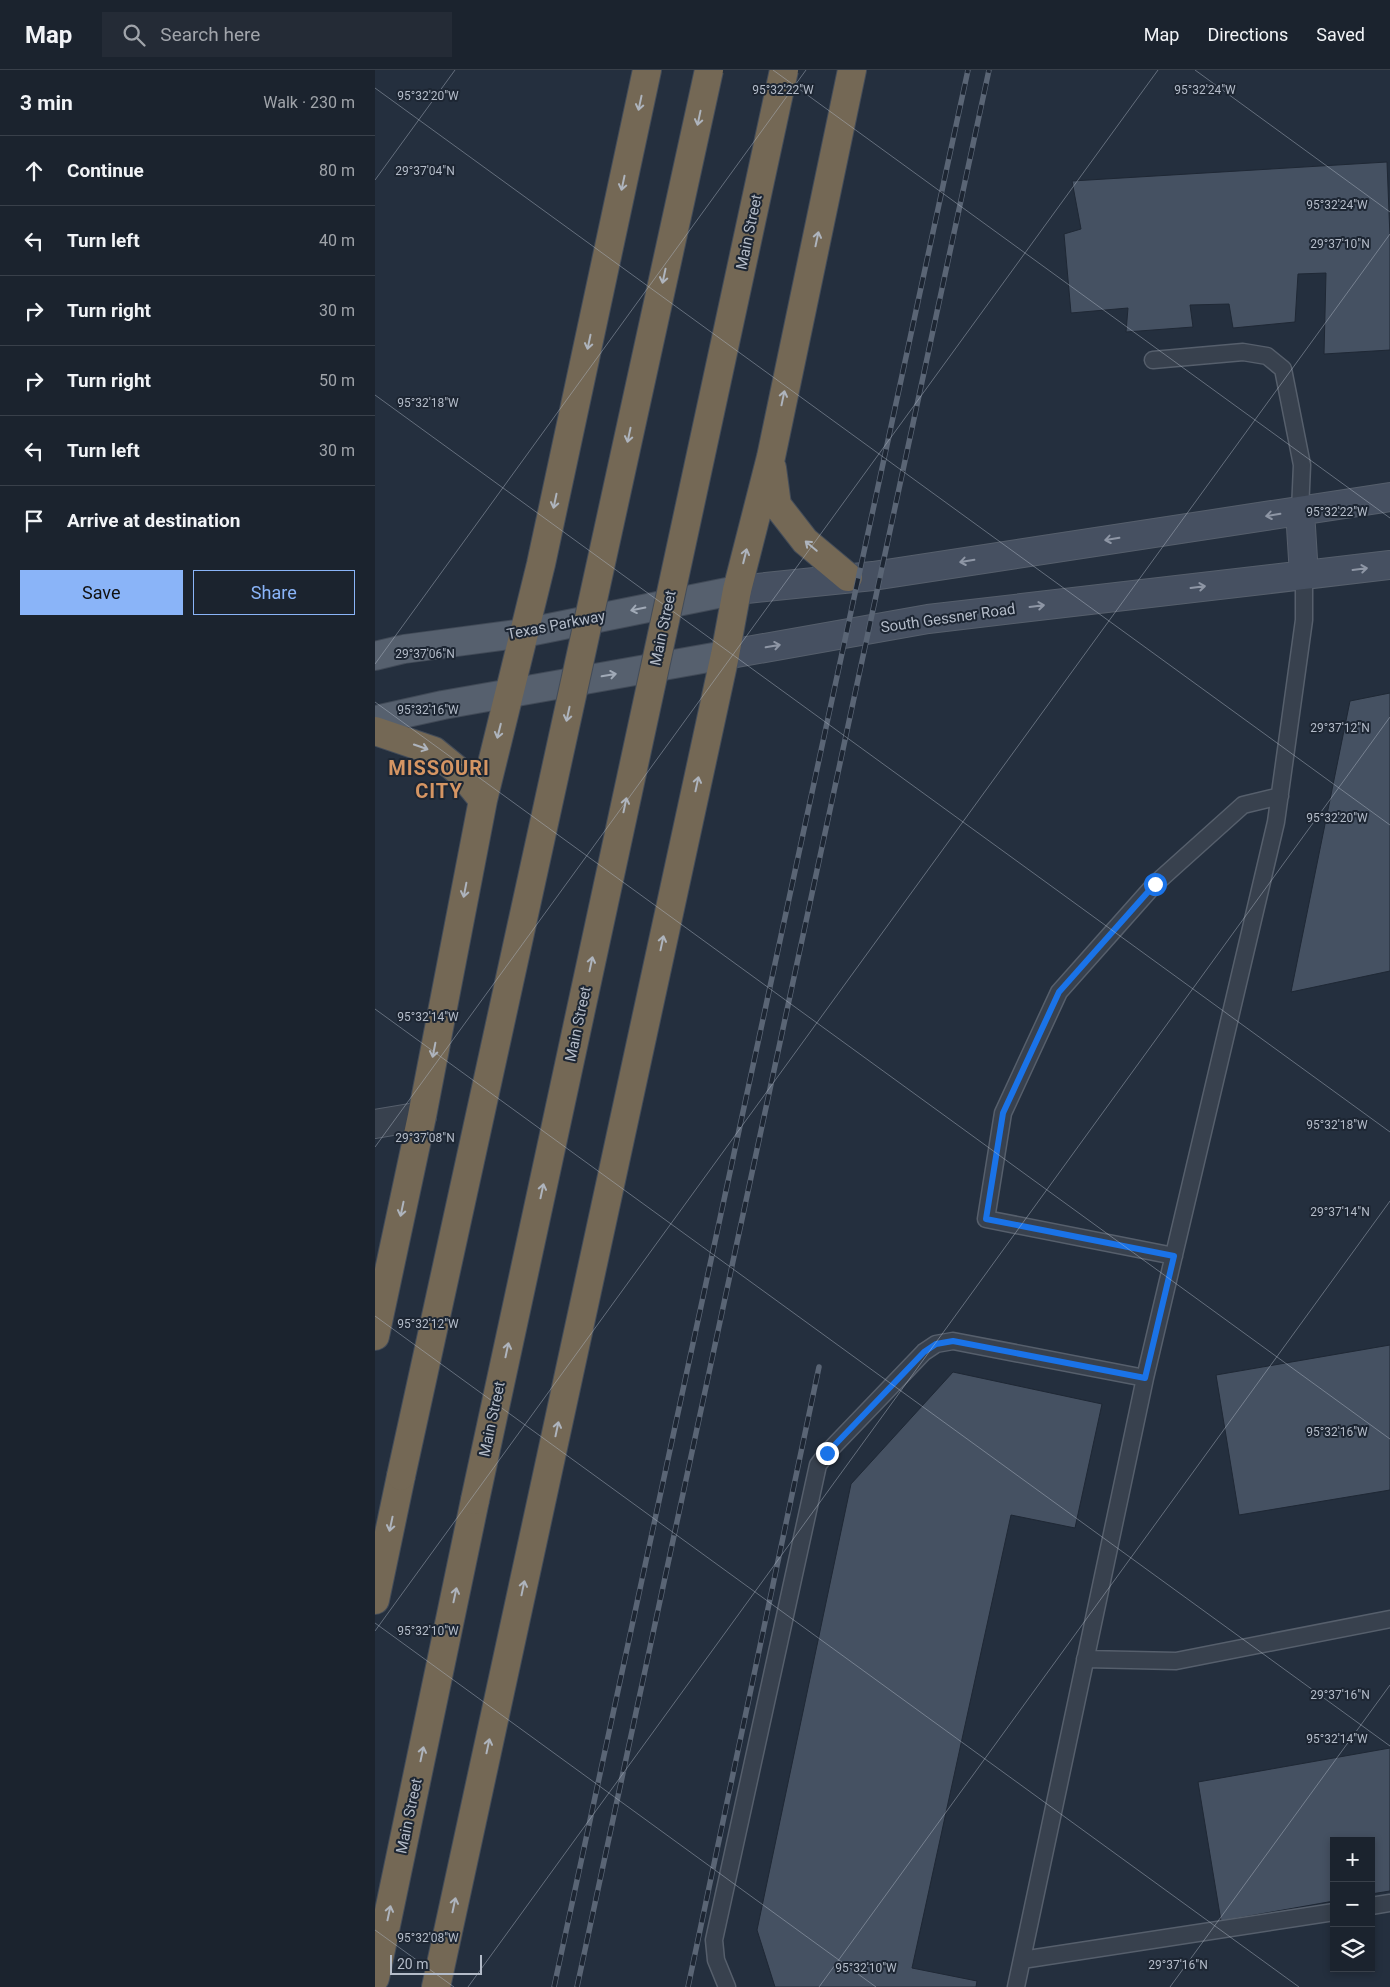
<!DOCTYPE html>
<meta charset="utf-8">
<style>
body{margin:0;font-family:Roboto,sans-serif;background:#242b36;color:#f1f3f6}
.controls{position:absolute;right:15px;bottom:15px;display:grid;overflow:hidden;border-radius:0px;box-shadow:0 2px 8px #0003}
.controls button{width:45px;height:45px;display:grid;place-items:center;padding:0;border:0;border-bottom:1px solid #39404a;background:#1b232e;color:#f1f3f6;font:25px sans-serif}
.scale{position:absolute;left:15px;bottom:12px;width:92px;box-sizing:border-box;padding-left:5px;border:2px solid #b4bcc9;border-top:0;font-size:14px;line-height:18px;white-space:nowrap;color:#b4bcc9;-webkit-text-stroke:4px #1d2633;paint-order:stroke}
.stop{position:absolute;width:15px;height:15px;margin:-11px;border:4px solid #1a73e8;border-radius:50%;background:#fff}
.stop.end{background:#1a73e8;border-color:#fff;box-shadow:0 1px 5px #0008}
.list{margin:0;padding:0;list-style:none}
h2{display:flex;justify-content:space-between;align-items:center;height:65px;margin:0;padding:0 20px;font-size:21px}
h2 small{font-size:16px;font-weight:400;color:#a0a4aa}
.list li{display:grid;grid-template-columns:32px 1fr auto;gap:15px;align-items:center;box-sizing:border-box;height:70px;padding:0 20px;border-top:1px solid #39404a}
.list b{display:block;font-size:19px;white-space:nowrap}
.list em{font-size:16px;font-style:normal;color:#a0a4aa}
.actions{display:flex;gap:10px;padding:15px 20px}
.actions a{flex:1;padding:11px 0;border:1px solid #8ab4f8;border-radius:0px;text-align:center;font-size:18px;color:#8ab4f8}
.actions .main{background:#8ab4f8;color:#111}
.icon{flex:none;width:28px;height:28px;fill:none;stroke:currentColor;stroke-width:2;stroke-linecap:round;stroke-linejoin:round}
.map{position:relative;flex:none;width:1015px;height:1917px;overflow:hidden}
header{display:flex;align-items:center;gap:30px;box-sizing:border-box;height:70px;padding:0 25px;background:#1b232e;border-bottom:1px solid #39404a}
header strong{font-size:24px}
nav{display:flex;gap:28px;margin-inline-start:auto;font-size:18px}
.search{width:350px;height:45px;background:#242b36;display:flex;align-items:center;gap:12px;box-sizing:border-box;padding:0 18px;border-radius:0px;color:#a0a4aa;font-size:19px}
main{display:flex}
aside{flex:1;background:#1b232e}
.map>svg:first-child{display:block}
</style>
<header>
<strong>Map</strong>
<div class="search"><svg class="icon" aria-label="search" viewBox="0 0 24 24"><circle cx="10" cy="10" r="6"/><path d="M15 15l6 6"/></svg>Search here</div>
<nav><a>Map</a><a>Directions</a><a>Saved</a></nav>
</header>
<main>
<aside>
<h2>3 min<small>Walk · 230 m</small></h2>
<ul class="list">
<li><svg class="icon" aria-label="ahead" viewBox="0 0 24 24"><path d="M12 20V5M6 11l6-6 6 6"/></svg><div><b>Continue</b></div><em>80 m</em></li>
<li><svg class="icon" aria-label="left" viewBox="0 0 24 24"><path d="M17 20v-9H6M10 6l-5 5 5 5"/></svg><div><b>Turn left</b></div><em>40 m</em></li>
<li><svg class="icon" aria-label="right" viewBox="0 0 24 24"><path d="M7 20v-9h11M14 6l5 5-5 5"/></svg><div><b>Turn right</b></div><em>30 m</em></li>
<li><svg class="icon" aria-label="right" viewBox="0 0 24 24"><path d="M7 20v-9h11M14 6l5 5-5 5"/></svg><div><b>Turn right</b></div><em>50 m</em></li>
<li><svg class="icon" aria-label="left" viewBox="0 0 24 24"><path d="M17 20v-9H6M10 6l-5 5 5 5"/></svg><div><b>Turn left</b></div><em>30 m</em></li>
<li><svg class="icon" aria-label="arrive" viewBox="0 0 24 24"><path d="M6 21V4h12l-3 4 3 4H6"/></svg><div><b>Arrive at destination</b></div></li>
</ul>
<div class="actions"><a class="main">Save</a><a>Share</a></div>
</aside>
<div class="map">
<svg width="1015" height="1917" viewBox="0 0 1015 1917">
<rect width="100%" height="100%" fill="#242f3e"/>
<path fill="#455162" stroke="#1f2835" d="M1012,92L1015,167V280L949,284L951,203L923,204L920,252L858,258L854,234L815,235L818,257L751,262L753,238L696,243L689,164L706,159L697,111Z
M1015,623V901L916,922L975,631Z
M1015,1275V1420L864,1445L841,1305Z
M578,1302L727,1334L700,1458L636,1445L537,1898L602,1911L601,1917H400L382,1860L476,1414Z
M1015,1678V1821L996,1824V1771H959V1831L846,1851L823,1712Z"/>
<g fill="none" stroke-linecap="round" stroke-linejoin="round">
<g stroke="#565f6c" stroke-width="19">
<path id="lane" d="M778,290L868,282L892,286L908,299L927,395L925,441
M799,1186L611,1149L628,1043L684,922L780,814L868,735L905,726
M710,1589L801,1591L1015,1549
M996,1836L1015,1833
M647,1890L959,1842
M352,1917L341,1890L339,1870L443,1395L452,1383L549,1282L561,1274L578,1271L770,1308
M641,1917L770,1308L901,752L929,550V505"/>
</g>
<g stroke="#565f6c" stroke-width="30">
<path id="street" d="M0,1054L47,1046"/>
</g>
<g stroke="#565f6c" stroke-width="30">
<path id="secondary" d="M925,441L929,505
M362,520L498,506L1015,427
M350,585L553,549L1015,495"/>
</g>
<g stroke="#414a57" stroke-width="30">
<path id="primary" d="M0,586L29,579L149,563L362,520
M0,650L68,635L350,585"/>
</g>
<g stroke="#434c59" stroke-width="30">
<path id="highway" d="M397,398L402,435L430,471L473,507
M0,661L59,681L86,703L108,730
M0,1266L47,1046L108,730L166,494L272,0
M0,1530L26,1406
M0,1908L100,1430
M61,1917L350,585L362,520L396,387L477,0"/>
</g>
<use href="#lane" stroke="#38414e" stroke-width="16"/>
<use href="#street" stroke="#38414e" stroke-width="28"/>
<use href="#secondary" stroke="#465061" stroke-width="28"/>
<use href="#primary" stroke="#56606e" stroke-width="28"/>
<use href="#highway" stroke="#746855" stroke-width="28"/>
<g stroke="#5a6575" stroke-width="5.5">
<path id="rail" d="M179,1917L593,0
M202,1917L614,0
M313,1917L444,1297"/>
</g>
<use href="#rail" stroke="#1d2633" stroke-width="4" stroke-dasharray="11" stroke-linecap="butt"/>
<g stroke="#434c59" stroke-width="30" stroke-linecap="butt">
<path id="highway-bridge" d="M26,1406L334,0
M100,1430L409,0"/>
</g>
<use href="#highway-bridge" stroke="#746855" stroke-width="28"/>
</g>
<defs><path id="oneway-shaft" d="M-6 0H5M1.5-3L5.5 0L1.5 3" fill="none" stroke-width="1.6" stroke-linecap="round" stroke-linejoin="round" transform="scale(1.25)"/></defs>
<g stroke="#aeb4bd">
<use href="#oneway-shaft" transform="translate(265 33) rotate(102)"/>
<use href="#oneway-shaft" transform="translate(324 48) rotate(102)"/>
<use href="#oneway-shaft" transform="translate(248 113) rotate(102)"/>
<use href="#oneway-shaft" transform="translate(442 169) rotate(-78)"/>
<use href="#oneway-shaft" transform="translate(289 206) rotate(102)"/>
<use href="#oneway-shaft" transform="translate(214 272) rotate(102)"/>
<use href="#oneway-shaft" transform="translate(408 328) rotate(-78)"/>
<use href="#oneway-shaft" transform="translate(254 365) rotate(102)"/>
<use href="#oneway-shaft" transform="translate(180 431) rotate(102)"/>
<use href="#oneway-shaft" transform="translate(436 476) rotate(-140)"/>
<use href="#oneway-shaft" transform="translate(370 486) rotate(-76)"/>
<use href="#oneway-shaft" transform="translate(193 644) rotate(102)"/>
<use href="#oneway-shaft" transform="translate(124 661) rotate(104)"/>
<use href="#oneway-shaft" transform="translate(46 677) rotate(19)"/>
<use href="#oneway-shaft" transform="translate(322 714) rotate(-78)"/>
<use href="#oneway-shaft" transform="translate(250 735) rotate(-78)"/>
<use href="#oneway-shaft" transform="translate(90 820) rotate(101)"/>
<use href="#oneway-shaft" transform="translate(287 873) rotate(-78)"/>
<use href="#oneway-shaft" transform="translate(216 894) rotate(-78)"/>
<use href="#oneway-shaft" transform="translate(59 980) rotate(101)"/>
<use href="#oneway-shaft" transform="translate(167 1121) rotate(-78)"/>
<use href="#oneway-shaft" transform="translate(27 1139) rotate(102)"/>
<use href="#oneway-shaft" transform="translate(132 1280) rotate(-78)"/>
<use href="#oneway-shaft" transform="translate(182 1359) rotate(-78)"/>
<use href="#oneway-shaft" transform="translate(16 1454) rotate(102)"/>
<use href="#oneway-shaft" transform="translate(148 1518) rotate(-78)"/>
<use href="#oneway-shaft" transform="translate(80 1525) rotate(-78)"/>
<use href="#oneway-shaft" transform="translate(113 1676) rotate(-78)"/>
<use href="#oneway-shaft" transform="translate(47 1684) rotate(-78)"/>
<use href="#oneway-shaft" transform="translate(79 1835) rotate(-78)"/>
<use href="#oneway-shaft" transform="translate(14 1843) rotate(-78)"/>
</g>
<g stroke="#8e96a5">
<use href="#oneway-shaft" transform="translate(898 445) rotate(171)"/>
<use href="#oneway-shaft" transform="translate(737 469) rotate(171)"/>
<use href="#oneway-shaft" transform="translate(592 491) rotate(171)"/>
<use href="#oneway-shaft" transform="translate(985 499) rotate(-7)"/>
<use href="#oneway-shaft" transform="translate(823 517) rotate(-7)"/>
<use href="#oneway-shaft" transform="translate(662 536) rotate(-7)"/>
<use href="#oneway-shaft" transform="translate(398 576) rotate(-10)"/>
</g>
<g stroke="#a1aab7">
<use href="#oneway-shaft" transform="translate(263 539) rotate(169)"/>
<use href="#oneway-shaft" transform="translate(234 605) rotate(-10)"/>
</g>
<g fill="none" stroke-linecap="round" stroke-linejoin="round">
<path stroke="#1a73e8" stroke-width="6" d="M452,1383L549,1282L561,1274L578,1271L770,1308L799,1186L611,1149L628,1043L684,922L780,814"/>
</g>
<path fill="none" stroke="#b4bcc9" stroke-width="1" stroke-opacity="0.45" d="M398,0L1015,448M820,0L1015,142M0,18L1015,755M0,110L80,0M0,325L1015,1062M0,594L431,0M0,632L1015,1369M0,939L1015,1676M0,1077L783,0M0,1246L924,1917M0,1553L501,1917M0,1561L1015,164M0,1860L79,1917M93,1917L1015,647M444,1917L1015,1131M795,1917L1015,1615"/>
<g text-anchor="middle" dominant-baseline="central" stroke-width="4" stroke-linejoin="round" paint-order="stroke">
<g font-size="15" fill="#b4bcc9" stroke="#1d2633">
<text transform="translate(374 162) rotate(-78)">Main Street</text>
<text transform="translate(573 548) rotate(-8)">South Gessner Road</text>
<text transform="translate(181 555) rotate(-11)">Texas Parkway</text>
<text transform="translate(288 558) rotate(-78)">Main Street</text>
<text transform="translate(203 954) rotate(-78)">Main Street</text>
<text transform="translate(117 1349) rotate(-78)">Main Street</text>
<text transform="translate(34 1746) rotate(-78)">Main Street</text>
</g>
<g font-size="20" font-weight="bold" letter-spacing="1" fill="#d59563" stroke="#1d2633">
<text x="64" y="698">MISSOURI<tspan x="64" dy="23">CITY</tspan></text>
</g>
</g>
<g font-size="12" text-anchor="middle" fill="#b4bcc9" stroke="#1d2633" stroke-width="4" stroke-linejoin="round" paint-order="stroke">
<text x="830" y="24">95°32'24"W</text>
<text x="408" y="24">95°32'22"W</text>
<text x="53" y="30">95°32'20"W</text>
<text x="50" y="105">29°37'04"N</text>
<text x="962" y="139">95°32'24"W</text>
<text x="965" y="178">29°37'10"N</text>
<text x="53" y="337">95°32'18"W</text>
<text x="962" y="446">95°32'22"W</text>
<text x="50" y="588">29°37'06"N</text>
<text x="53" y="644">95°32'16"W</text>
<text x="965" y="662">29°37'12"N</text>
<text x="962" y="752">95°32'20"W</text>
<text x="53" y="951">95°32'14"W</text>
<text x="962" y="1059">95°32'18"W</text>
<text x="50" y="1072">29°37'08"N</text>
<text x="965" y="1146">29°37'14"N</text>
<text x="53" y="1258">95°32'12"W</text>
<text x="962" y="1366">95°32'16"W</text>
<text x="53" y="1565">95°32'10"W</text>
<text x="965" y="1629">29°37'16"N</text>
<text x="962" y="1673">95°32'14"W</text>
<text x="53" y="1872">95°32'08"W</text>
<text x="803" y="1899">29°37'16"N</text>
<text x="491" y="1902">95°32'10"W</text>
</g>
</svg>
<div class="controls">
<button>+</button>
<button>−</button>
<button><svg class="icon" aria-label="layers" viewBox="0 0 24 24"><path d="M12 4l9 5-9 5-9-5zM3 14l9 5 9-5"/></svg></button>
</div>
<div class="scale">20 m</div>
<div class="stop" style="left:780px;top:814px"></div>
<div class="stop end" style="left:452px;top:1383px"></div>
</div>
</main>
